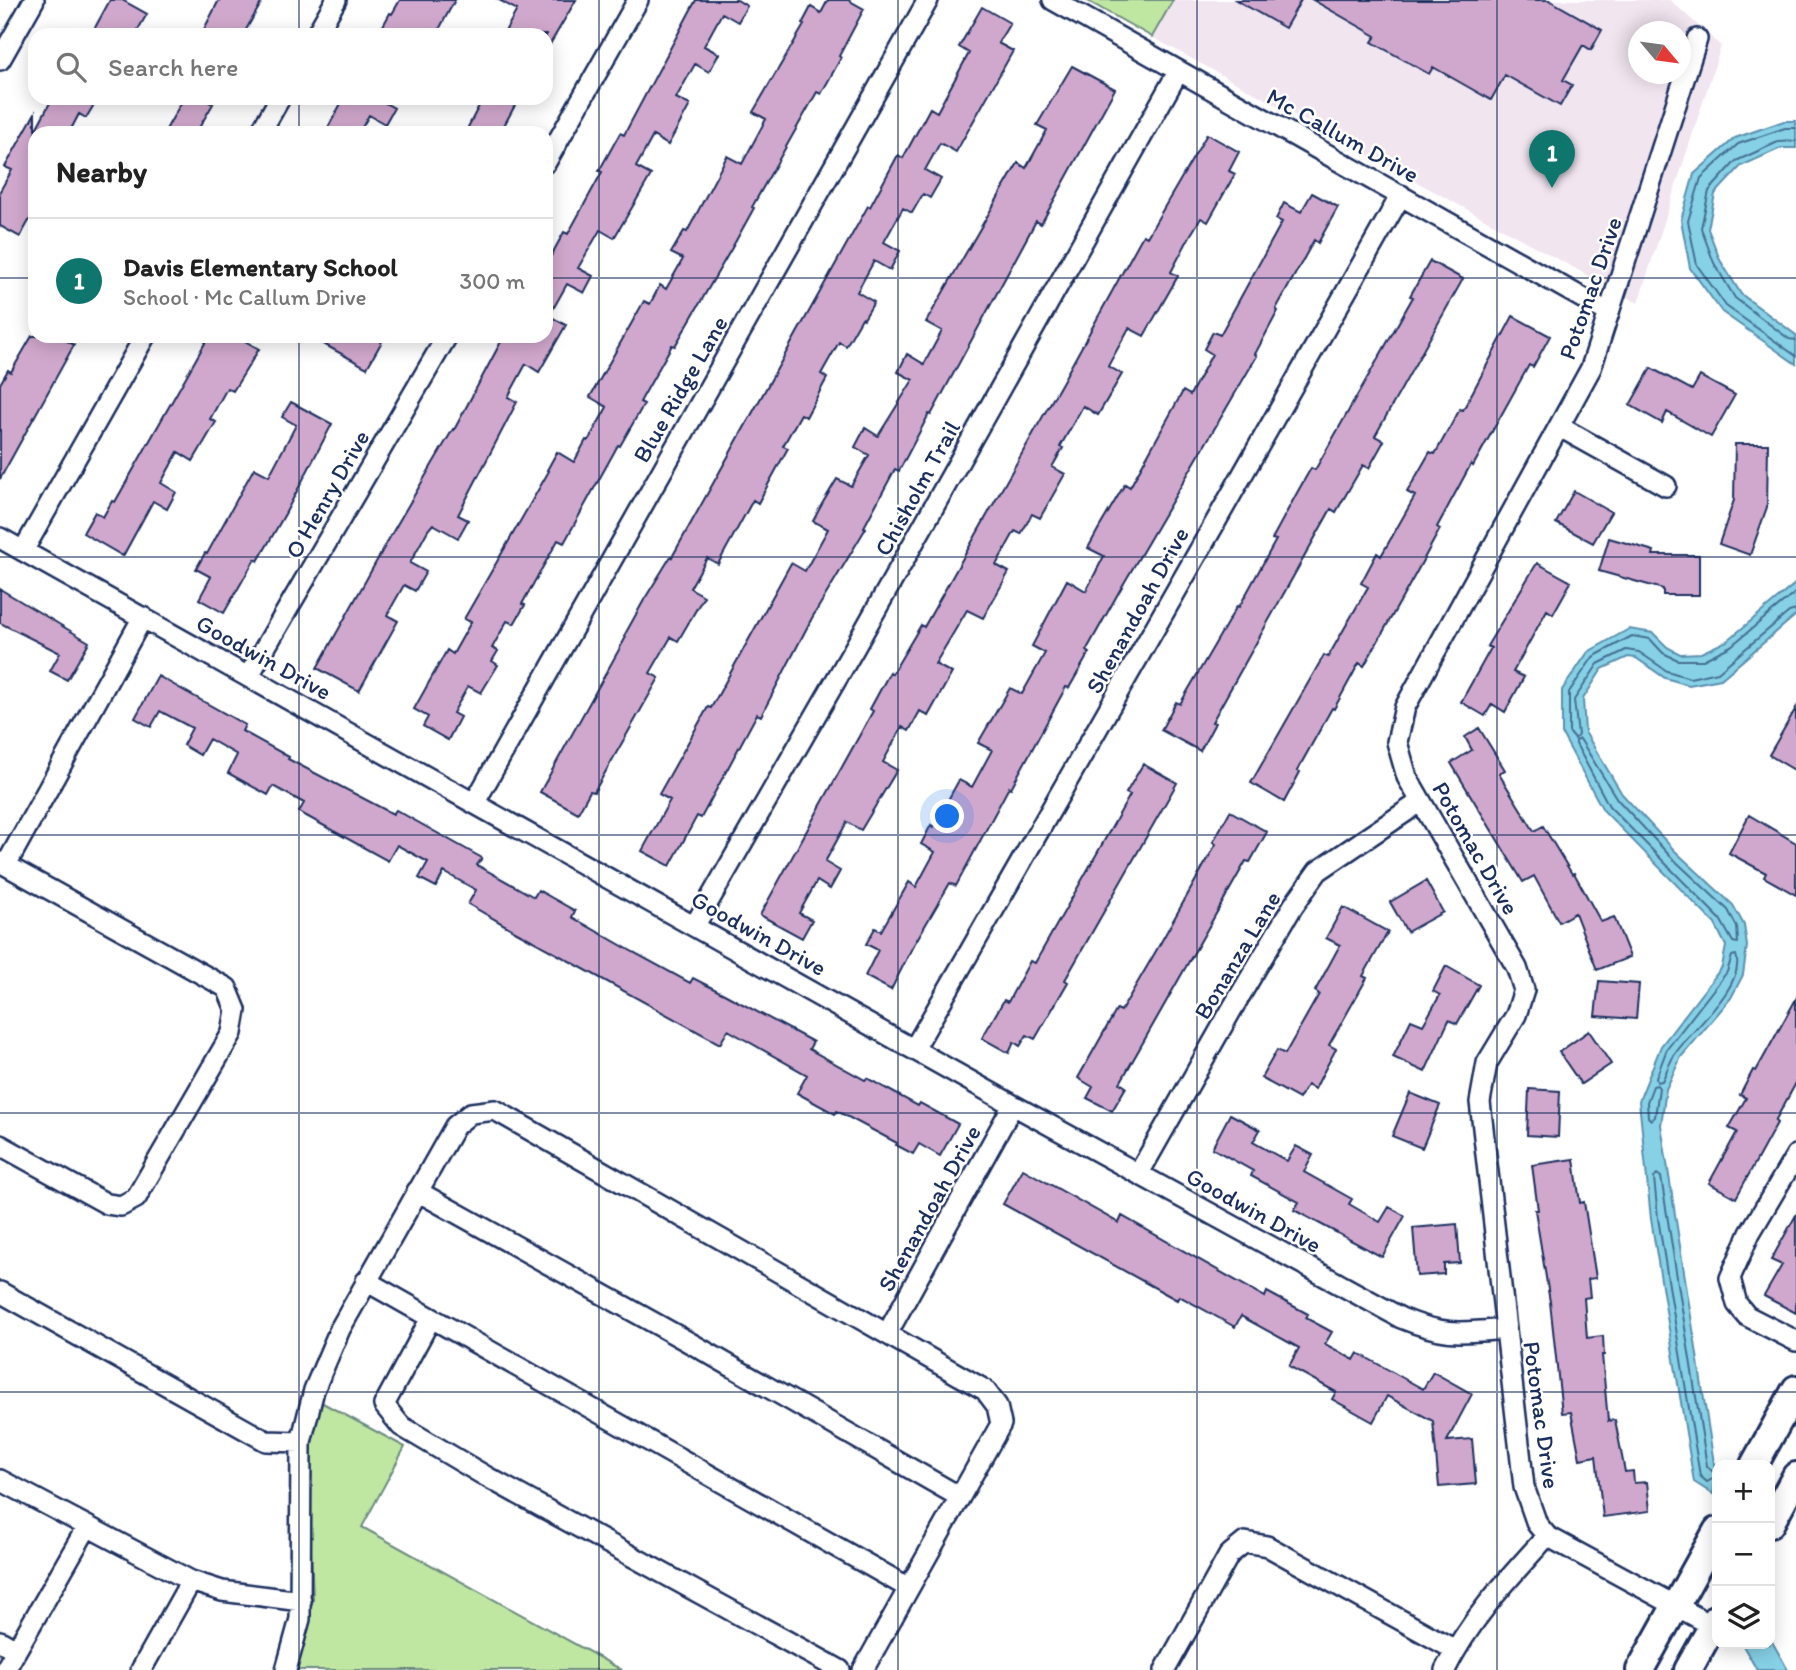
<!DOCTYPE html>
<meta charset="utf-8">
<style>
body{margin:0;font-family:Itim,sans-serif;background:#f2f2f2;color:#222}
.controls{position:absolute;right:21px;bottom:21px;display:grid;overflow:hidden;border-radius:14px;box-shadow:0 4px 18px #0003}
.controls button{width:63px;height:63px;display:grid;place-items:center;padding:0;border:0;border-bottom:2px solid #e0e0e0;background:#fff;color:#222;font:35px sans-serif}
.compass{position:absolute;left:1628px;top:21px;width:63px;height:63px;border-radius:50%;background:#fff;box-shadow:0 4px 18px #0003;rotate:119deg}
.you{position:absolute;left:948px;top:817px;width:24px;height:24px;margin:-18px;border:5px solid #fff;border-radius:50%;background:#1a73e8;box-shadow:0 0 0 10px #1a73e833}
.badge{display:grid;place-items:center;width:46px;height:46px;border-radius:50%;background:#0f766e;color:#fff;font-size:23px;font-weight:700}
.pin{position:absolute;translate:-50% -58px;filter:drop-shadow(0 2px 4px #0008)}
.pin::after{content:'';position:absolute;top:37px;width:24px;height:21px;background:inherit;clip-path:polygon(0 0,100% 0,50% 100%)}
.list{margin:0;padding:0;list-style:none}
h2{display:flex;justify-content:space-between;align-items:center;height:91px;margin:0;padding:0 28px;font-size:30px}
h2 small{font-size:23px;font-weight:400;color:#767676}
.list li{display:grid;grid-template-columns:46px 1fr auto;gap:21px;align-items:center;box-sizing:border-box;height:126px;padding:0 28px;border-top:2px solid #e0e0e0}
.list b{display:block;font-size:26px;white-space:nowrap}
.list p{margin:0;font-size:23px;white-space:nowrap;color:#767676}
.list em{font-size:23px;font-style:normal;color:#767676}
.icon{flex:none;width:38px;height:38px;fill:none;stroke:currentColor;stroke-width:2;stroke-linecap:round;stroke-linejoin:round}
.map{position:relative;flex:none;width:1796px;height:1670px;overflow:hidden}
.search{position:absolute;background:#fff;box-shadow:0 4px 18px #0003;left:28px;top:28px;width:525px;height:77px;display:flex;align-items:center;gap:18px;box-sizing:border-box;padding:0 24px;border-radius:21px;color:#767676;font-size:26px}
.panel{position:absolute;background:#fff;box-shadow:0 4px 18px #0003;left:28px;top:126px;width:525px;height:217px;border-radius:21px}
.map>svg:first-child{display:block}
</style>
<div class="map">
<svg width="1796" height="1670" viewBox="0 0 1796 1670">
<rect width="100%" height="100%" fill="#fff"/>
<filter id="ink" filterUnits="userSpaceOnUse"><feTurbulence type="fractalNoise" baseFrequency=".0143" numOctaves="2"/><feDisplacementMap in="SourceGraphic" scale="14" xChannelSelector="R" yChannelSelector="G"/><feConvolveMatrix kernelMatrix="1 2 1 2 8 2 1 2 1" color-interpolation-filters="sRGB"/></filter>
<g filter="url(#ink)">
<path fill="#f1e5f0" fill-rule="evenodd" d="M1173,0H1670L1721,46L1638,303L1152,37ZM1638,32H1680V74H1638Z"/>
<path fill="#bfe7a2" stroke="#6d8b80" stroke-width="2" d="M1086,0H1173L1152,37Z
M319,1401L405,1447L362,1527L622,1670H293L313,1599L309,1498L311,1446Z"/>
<path fill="#86d1e6" stroke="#5b90b0" stroke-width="2" d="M1784,121H1796V148H1781L1741,166L1715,194L1708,229L1720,260L1741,294L1796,335V364L1722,312L1690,268L1681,220L1694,174L1735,138Z
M1796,583V615L1721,679L1689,685L1665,678L1636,658L1628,657L1602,669L1583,699L1585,732L1622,794L1675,851L1733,905L1744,925L1747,946L1743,975L1731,998L1681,1057L1666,1089L1661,1125L1716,1476L1713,1494L1694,1482L1651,1219L1639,1101L1661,1046L1722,967L1726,946L1715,924L1603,810L1562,734V690L1588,652L1629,629L1653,633L1667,647L1680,654L1701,653L1727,641Z
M1770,1638L1788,1670H1757L1742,1644H1770Z"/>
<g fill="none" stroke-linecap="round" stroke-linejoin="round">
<path stroke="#467094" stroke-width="2" d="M1796,128H1785L1738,144L1701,178L1688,221L1697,265L1726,306L1796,356
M1796,141L1778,142L1736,161L1709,191L1701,228L1714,263L1735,298L1789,339L1796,340
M1796,592L1731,646L1703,660H1678L1663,653L1650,639L1632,636L1593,657L1569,692V732L1575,739L1578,735L1574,700L1598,664L1626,650L1639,652L1667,671L1690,678L1718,672L1789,612L1796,610
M1580,739L1617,799L1670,856L1728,910L1737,927L1738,943L1733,942L1720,919L1609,806L1576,744V741Z
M1736,955C1746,985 1694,1028 1677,1051C1670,1060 1667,1071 1662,1081L1657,1082L1656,1078L1667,1049L1727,972L1732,956Z
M1657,1085L1659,1088L1655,1117L1651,1120L1648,1117L1647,1102L1653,1086Z
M1717,1473L1716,1475L1707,1466L1661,1177L1657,1174L1654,1178L1658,1218L1700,1476L1707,1482L1716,1477L1717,1479"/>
</g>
<path fill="#d1a8cd" stroke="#1b2f5e" stroke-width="2" d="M110,0H122L147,14L135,35H91Z
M219,0H263L243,35H201Z
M400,0H455L436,35H378L390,13L392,14Z
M499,0H576L546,51V35H503L517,10Z
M696,0H737L747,6L738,22L722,13L704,46L719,54L709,72L695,64L676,98L690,105L668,145L653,136L636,167L651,175L640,194L614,238L600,230L578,268L593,276L584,293L567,284L549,316L566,325L539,372L526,364L508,397L517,402L458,515L468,520L458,538L433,524L428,530L410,563L426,572L415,591L404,585L387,615L398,621L359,691L317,668L395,528L453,429L454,430L504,336H546V265L564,232L568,234L602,172L599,171L620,133L624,135Z
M828,0H848L864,9L839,56L841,58L821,94L817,92L752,207L754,208L733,246L675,346L672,345L640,402L644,404L620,446L618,445L564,543L558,540L522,604L525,605L514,624L507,621L492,648L498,651L492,661L498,665L481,693L468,686L453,713L460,717L448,740L423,726L428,717L414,709L447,650L453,654L471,622L464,619L549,471L547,470L557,452L574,462L586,440L588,441L607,407L590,397L644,301L650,304L660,285L666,289L683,259L671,253L684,231L687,232L727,156L742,164L766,119L753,112L804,25L802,24L811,7L821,13Z
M1236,0H1301L1285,28Z
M1313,0H1549L1602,30L1591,50L1583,45L1563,80L1572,85L1560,106L1505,75L1491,100L1433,67L1429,74L1372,42L1376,36Z
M982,7L1010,23L998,43L1013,51L956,152L940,143L925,170L941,179L930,198L923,194L912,213L903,208L884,242L900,251L890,270L874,261L857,292L874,302L864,319L862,318L846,346L839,342L821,374L827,378L806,417L801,414L783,446L788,448L758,503L753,500L718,564L707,558L690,588L704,596L678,641L671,637L650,673L659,678L594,792L590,791L578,813L540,792L626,637L624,636L644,600L671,556L672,557L868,206L870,207L898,155L903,158L930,108L937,112L969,53L959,47Z
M1072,66L1115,89L1041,224L1036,221L931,415L929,414L899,471L895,469L864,527L866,528L812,618L761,716L757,714L701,818L697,816L670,866L642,851L670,800L659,794L708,707L711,708L791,563L805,571L828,529L813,521L822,504L837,479L851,486L869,455L855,447L865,428L878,436L913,380L898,372L907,354L924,364L942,331L926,322L1018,163L1026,168L1047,130L1037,125Z
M50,98H98L86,118L79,114L69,133H35V210L20,237L0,226V191L12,170L5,167L35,113V131L52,99Z
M184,98H202L213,104L196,133H164Z
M344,98H376L394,108L385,124L369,115L359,133H325Z
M483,98H519L500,133H465Z
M1207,134L1239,152L1229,171L1235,174L1208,222L1201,218L1190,236L1171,272L1178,276L1144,336L1129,328L1108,366L1122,374L1098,415L1083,406L1060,447L1063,448L1052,467L1065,474L1040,518L1032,514L1021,534L1015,531L996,565L1009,572L983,618L967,610L935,664L952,673L928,716L920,711L909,731L902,727L883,762L897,770L861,830L847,822L825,862L840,871L830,889L817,881L799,913L812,920L802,938L760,915L873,711L870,709L890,672L892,674L921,625L924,627L1064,379L1143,235L1147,237Z
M1312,193L1338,207L1318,243L1314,240L1276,309L1278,311L1255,354L1257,356L1120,590L1086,651L1089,653L1069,688L1066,687L1011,788L1009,787L956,886L950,883L912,948L891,990L865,976L878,950L866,944L875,928L881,931L909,882L916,887L935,852L921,844L931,825L933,827L959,780L972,787L992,750L978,743L1010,688L1022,694L1045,653L1032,646L1067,580L1086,591L1104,556L1088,548L1099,528L1125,484L1130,487L1183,391L1190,395L1212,354L1204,349L1213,332L1220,335L1282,222L1276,219L1284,203L1301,212Z
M1430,261L1463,279L1375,436L1384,441L1369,468L1363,465L1336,512L1331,509L1212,722L1215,723L1200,751L1161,730L1176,702L1180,704L1237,606L1239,607L1276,540L1272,539L1298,491L1311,468L1315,470L1413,297L1410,296Z
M1513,316L1550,336L1533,367L1529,365L1473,466L1471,464L1437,527L1440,529L1415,575L1364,666L1359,663L1334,709L1332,708L1297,771L1300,772L1284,802L1251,783L1324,655L1328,657L1368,587L1361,583L1377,553L1381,556L1415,496L1407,492L1430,452L1435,454L1460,409L1463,410Z
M32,336H58L74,345L0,479V384L8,370L11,372Z
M209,336H236L259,349L233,391L227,388L210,419L216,422L193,461L178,452L161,483L176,492L167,509L153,501L123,556L83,533L95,512L103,517L112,501L115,502Z
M309,336H385L367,368Z
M1651,368L1692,390L1700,376L1735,395L1711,437L1667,412L1662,423L1630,405Z
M291,402L332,424L285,514L258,561L255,559L224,613L199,599L211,577L196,569L205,553L207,554L254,468L269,476L296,425L282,417Z
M1735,444H1768L1767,507L1750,555L1719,544L1734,500Z
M1574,491L1611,512L1593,543L1556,523Z
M1609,538L1654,551L1653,555H1699V595H1663V589L1599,571Z
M1537,563L1571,582L1553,614L1547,610L1513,672L1524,677L1505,712L1492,704L1485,716L1461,702L1491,648L1487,646Z
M0,589L89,642L67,680L50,671L60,653L0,623Z
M158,676L245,725L242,731L289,757L288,759L393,814L396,810L482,858L477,865L534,897L538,890L575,911L572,917L633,952L690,983L693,978L726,995L813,1042L809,1049L865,1080L867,1078L918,1106L920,1103L958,1124L940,1156L919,1144L913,1154L896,1145L897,1143L837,1111L835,1114L797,1093L807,1075L728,1030L720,1044L515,931L468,904L476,890L444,872L436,887L419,878L428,862L397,845L388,861L299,812L304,803L273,786L268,795L228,773L237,755L209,739L200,755L183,745L192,728L160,711L151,727L135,718Z
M1796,708V771L1769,755Z
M1479,728L1505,770L1499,774L1534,831L1543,826L1572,874L1574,873L1601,922L1614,917L1630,957L1597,970L1575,913L1559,922L1534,876L1523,882L1451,763L1472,750L1465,737Z
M1143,764L1177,783L1065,980L1068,982L1035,1039L1027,1035L1020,1046L1014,1042L1009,1053L982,1038L1004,1000L1008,1002L1030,961L1035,963L1130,795L1126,793Z
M1230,811L1267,832L1250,862L1246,861L1120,1083L1126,1087L1112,1111L1087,1098L1093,1087L1078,1078L1117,1009L1121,1011L1156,951L1216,844L1213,842Z
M1749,815L1796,843V895L1764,877L1766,873L1729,853Z
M1426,881L1443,912L1407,932L1390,902Z
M1343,907L1388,932L1363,976L1367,978L1329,1045L1336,1049L1322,1075L1315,1089L1307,1085L1299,1099L1261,1078L1277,1050L1285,1054L1319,994L1315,991L1340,945L1326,938Z
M1446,966L1479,985L1457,1024L1449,1020L1425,1072L1393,1057L1411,1020L1423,1025L1440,995L1433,991Z
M1599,981L1639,984L1636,1019L1595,1016Z
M1796,999V1083L1775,1121L1777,1123L1736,1198L1709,1183L1737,1132L1729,1128L1746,1098L1740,1095L1753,1070L1756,1071Z
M1589,1031L1611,1064L1581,1084L1559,1052Z
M1529,1089L1560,1091L1558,1137L1527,1135Z
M1410,1093L1440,1105L1422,1148L1392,1136Z
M1230,1114L1260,1130L1253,1142L1287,1161L1296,1146L1313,1155L1304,1172L1352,1199L1349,1204L1380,1222L1389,1207L1405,1216L1382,1257L1294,1210L1299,1202L1251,1176L1253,1171L1212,1148Z
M1574,1159L1580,1203L1584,1202L1596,1278L1588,1279L1590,1297L1584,1298L1587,1338L1603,1336L1604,1355H1602L1608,1421L1615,1420L1625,1472L1633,1471L1634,1483L1647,1482L1650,1511L1603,1517L1596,1456L1580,1459L1571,1412L1562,1413L1550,1302L1535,1210H1538L1532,1165Z
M1023,1169L1119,1223L1122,1216L1265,1297L1267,1292L1308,1314L1306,1318L1332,1332L1325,1344L1354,1360L1358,1353L1423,1389L1433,1372L1472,1394L1447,1441L1472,1439L1476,1484L1439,1487L1433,1421L1387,1396L1373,1422L1332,1399L1336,1392L1289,1366L1299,1348L1241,1316L1235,1327L1179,1296L1177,1300L1003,1204Z
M1796,1215V1313L1764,1296L1782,1265L1771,1260Z
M1457,1224L1460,1263L1444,1264V1274L1417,1276L1413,1228Z"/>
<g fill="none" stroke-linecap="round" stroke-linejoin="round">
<g stroke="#1b2f5e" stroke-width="24">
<path id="minor" d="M1053,0L1609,313
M316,35L336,0
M1697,39L1591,368L1405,707L1397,742L1407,777L1517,968L1524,990L1516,1015L1487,1063L1480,1102L1524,1487L1537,1524L1547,1536L1713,1626
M0,60L34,0
M260,133L280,98
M546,162L638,0
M1560,427L1666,486
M0,538L1013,1105L1401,1318C1445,1336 1460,1333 1506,1329
M23,551L145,336
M248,677L447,336
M475,802L928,0
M0,862L227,988L236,1010L232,1033L136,1198L121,1206L107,1204L0,1145
M6,865L143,617
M695,925L855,647L1178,72
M914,1049C1079,765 1239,480 1401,195
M1796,1155L1750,1233L1730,1278L1737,1304L1747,1316L1796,1341
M1139,1173L1232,1009L1293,906L1318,871L1420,802
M417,1191L694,1345L960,1497
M366,1281L909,1588
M0,1292L266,1441L301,1442
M431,1318L384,1405L401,1426L487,1477L840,1670
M887,1334L1013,1105
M0,1480L191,1581L222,1591L301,1601
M0,1641L16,1650
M5,1670L87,1527
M141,1670L191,1581
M286,1670L300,1619L301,1442L314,1390L340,1329L455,1126L471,1113L495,1110L985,1390L997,1406L1001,1424L863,1670
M1165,1670L1229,1555L1245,1542L1267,1546L1455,1650
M1445,1670C1470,1619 1509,1578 1547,1536"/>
</g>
<g stroke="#1b2f5e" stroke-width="32">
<path id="secondary" d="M1754,1465L1796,1389
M1770,1524L1796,1476
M1640,1670L1717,1531
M1688,1670L1717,1618"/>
</g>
<use href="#minor" stroke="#fff" stroke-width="19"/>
<use href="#secondary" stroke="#fff" stroke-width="26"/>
</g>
</g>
<path fill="none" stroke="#1b2f5e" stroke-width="2" stroke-opacity="0.55" d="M299,0V35M599,0V1670M898,0V1670M1197,0V1670M1497,0V1670M299,98V133M0,278H35M546,278H1796M299,336V1670M0,557H1796M0,835H1796M0,1113H1796M0,1392H1796"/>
<g text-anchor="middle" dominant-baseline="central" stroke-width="5" stroke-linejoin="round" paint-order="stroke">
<g font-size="24" fill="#1b2f5e" stroke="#fff">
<text transform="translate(1343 135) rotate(29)">Mc Callum Drive</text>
<text transform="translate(1590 288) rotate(-71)">Potomac Drive</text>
<text transform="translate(680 389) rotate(-60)">Blue Ridge Lane</text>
<text transform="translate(917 488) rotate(-61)">Chisholm Trail</text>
<text transform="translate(327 494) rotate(-60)">O Henry Drive</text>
<text transform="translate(1137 610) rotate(-61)">Shenandoah Drive</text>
<text transform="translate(264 657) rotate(29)">Goodwin Drive</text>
<text transform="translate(1476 848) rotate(60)">Potomac Drive</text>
<text transform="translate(759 933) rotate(29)">Goodwin Drive</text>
<text transform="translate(1237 955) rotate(-59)">Bonanza Lane</text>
<text transform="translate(929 1208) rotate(-61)">Shenandoah Drive</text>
<text transform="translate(1254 1210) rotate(29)">Goodwin Drive</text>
<text transform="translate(1542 1415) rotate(82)">Potomac Drive</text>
</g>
</g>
</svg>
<div class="controls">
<button>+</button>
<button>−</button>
<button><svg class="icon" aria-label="layers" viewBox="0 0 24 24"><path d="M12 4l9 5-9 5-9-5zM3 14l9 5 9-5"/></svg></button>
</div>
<svg class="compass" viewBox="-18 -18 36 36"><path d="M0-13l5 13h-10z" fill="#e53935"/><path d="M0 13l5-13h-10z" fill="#767676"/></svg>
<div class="you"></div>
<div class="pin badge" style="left:1552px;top:188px">1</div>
<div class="search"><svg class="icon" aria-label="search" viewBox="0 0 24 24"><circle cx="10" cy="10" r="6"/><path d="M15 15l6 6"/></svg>Search here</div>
<section class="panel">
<h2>Nearby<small></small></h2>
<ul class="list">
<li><span class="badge">1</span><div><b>Davis Elementary School</b><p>School · Mc Callum Drive</p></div><em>300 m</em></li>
</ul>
</section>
</div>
